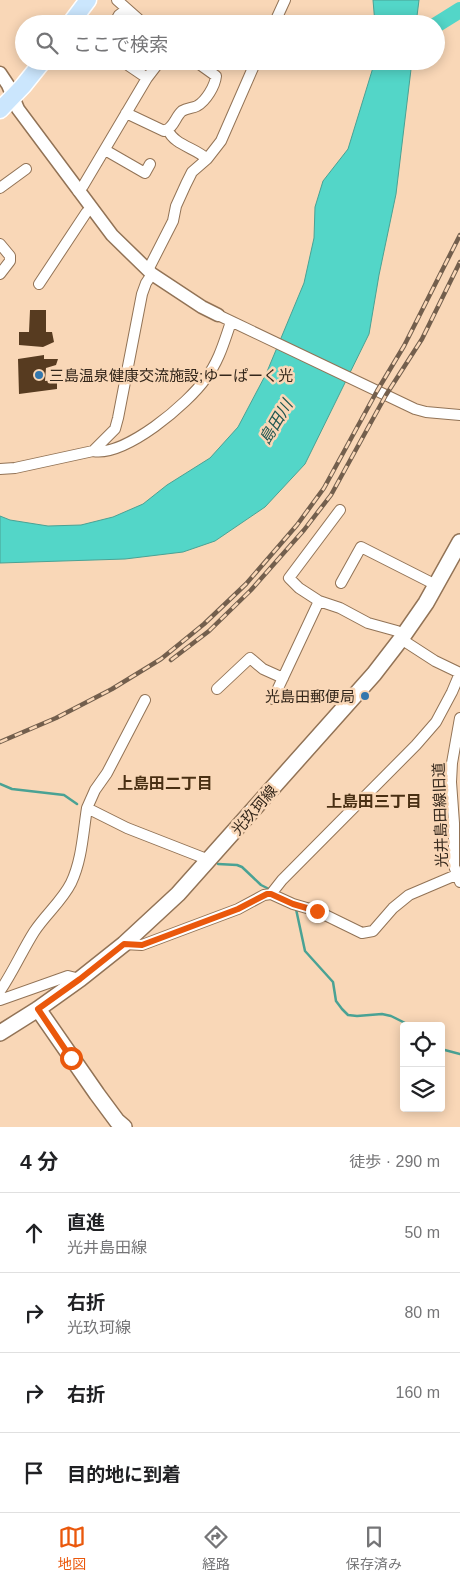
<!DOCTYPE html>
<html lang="ja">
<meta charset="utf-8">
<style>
body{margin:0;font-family:Arial,"Noto Sans JP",sans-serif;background:#f6f6f6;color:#202124}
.controls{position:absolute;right:15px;bottom:15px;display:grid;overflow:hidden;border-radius:5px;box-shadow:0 2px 12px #0003}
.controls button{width:45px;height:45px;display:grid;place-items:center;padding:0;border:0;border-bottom:1px solid #e0e0e0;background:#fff;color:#202124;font:25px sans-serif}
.stop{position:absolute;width:15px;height:15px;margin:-11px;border:4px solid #ea580c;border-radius:50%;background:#fff}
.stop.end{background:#ea580c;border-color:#fff;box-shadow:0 1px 5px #0008}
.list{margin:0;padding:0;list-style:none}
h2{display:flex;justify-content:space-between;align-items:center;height:65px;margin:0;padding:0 20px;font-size:21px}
h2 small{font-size:16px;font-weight:400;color:#757577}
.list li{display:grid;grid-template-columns:32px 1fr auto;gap:15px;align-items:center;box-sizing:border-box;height:80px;padding:0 20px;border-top:1px solid #e0e0e0}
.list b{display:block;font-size:19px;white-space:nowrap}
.list p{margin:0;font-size:16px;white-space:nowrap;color:#757577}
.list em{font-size:16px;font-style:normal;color:#757577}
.icon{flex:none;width:28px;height:28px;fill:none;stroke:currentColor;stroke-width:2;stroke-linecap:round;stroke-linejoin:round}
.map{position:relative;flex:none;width:460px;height:1127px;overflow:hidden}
.search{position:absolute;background:#fff;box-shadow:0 2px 12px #0003;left:15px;right:15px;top:15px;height:55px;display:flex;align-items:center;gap:12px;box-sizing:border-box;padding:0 18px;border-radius:28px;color:#757577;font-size:19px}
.sheet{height:385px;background:#fff}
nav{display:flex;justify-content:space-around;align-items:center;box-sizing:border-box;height:70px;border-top:1px solid #e0e0e0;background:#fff;font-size:14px;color:#757577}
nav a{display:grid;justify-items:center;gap:2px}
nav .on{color:#ea580c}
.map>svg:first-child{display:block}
</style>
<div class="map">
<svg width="460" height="1127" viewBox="0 0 460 1127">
<rect width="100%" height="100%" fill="#f9d7b7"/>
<path fill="#53d6c8" stroke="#4aa294" d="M373,0H419L416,24H375Z
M375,61H412L396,194L379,275L369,334L305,464L265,507L215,541L183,552L125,559L0,563V516L10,520L48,526L81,525L113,517L143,504L167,485L210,458L238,427L266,374L304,283L314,238L315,207L323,181L348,149Z"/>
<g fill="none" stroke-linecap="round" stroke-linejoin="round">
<path stroke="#4aa294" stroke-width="2.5" d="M0,784L12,789L64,795L77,804
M218,864L237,865L242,867L261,885L271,890
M296,909L305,951L333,982L336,1001L342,1009L348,1015L357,1016L382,1014L391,1016L411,1026
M441,1049L460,1054"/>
<path stroke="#53d6c8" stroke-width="16" d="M436,25L460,10"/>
</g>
<path fill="#573b20" d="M30,310H46V332H52L54,342L43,347L19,345V332H29Z
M44,355V359H58L56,365L46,368L45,381L57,380V389L19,394L18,359Z"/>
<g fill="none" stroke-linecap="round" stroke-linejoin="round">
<g stroke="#927356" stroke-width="12">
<path id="minor" d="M117,0L144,24
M114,24L119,15L127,9
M274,24L285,0
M122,61L147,78
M126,113L164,131C174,128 175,117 182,111C187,108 193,108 197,106C206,101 215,86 216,76L195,61
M168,130C174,145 196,148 207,159
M105,150L145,173L150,164
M0,188L26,169
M78,191L83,186L147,78L160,61
M0,244L10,256V261L0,274
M148,270L173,221L176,206L186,184L192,172L207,159L221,141L256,61
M39,284L86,213L91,208
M218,315L415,409L426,412L460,415
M93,451L115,429L118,418L142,294L146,283L152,274
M0,469L15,468L93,451C125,457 188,404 206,378C219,361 224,342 231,322
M340,510L289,578L299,588L319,601L340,608L368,623L397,631L404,635
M341,583L361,547L436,585
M401,639L435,661L460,673
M217,689L250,658L263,669L283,678
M273,699L319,601
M145,700L107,773L95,790L87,808L127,828L209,860
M460,718L452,763L451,782L454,823V866L460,882
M271,894L282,880L416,745L436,722L452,692L460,673
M124,944L142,945L238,909L264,895L271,894L293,904L317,911L362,933L373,931L393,908L409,895L456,875
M0,991C13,972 22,951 34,932C45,915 62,901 71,883C82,860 83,833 87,808
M0,1000L68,976L80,979"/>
</g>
<g stroke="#927356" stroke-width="15">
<path id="tertiary" d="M0,73L8,85L18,109L112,235L152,274L202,307L218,315"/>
</g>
<g stroke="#927356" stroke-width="18">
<path id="secondary" d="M38,1009L97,1094L117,1121L124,1127
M0,1033L38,1009L80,979L124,944L178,894L374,674L401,639L426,603L460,542"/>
</g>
<g stroke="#fff" stroke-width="19">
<path id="primary" d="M70,24L88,0
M0,110L23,86L43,61"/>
</g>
<use href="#minor" stroke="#fff" stroke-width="10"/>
<use href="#tertiary" stroke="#fff" stroke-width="12"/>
<use href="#secondary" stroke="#fff" stroke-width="15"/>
<use href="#primary" stroke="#cbe6fd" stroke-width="16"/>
<g stroke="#735f4d" stroke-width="4.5">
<path id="rail" d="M171,660L209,631L251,590L304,530L331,495L386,395L422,339L460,262
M0,742L56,718L112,689L161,659L204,624L246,584L297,525L324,488L377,391L404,346L460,235"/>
</g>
<use href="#rail" stroke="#f9d7b7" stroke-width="2.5" stroke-dasharray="8" stroke-linecap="butt"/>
</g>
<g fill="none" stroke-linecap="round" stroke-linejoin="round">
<path stroke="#ea580c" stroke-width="6" d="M71,1058L38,1009L80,979L124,944L142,945L238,909L267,894H271L293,904L317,911"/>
</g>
<g fill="#3377ad" stroke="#f9d7b7" stroke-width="2">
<circle cx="39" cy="375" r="5"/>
<circle cx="365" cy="696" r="5"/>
</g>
<g text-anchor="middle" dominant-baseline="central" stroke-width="5" stroke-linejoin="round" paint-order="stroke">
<g font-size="15" fill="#34271b" stroke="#f9d7b7" text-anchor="start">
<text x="49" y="375">三島温泉健康交流施設;ゆーぱーく光</text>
<text x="355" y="696" text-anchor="end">光島田郵便局</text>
</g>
<g font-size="15" fill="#34271b" stroke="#f9d7b7">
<text transform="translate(254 810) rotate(-49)">光玖珂線</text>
<text transform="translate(440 815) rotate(-92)">光井島田線旧道</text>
</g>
<g font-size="16" font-style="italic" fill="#205751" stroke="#f9d7b7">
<text transform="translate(276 422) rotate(-59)">島田川</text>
</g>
<g font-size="16" font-weight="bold" fill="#492f13" stroke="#f9d7b7">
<text x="165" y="783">上島田二丁目</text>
<text x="374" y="801">上島田三丁目</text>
</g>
</g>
</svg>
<div class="controls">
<button><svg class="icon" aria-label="locate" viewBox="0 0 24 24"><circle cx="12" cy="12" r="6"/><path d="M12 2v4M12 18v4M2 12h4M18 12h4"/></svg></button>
<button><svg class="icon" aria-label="layers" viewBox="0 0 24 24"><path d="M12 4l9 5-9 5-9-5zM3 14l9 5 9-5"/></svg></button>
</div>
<div class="stop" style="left:71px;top:1058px"></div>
<div class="stop end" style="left:317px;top:911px"></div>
<div class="search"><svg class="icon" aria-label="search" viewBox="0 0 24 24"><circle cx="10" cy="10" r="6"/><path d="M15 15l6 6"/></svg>ここで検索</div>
</div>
<section class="sheet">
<h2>4 分<small>徒歩 · 290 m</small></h2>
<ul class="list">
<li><svg class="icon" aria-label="ahead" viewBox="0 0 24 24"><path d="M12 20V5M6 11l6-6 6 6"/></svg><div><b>直進</b><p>光井島田線</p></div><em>50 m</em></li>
<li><svg class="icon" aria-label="right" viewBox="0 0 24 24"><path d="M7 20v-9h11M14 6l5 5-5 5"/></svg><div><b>右折</b><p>光玖珂線</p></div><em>80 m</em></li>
<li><svg class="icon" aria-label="right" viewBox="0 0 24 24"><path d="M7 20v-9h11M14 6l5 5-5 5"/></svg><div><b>右折</b></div><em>160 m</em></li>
<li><svg class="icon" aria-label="arrive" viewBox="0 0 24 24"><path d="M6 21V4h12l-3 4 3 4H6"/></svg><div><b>目的地に到着</b></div></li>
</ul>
</section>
<nav>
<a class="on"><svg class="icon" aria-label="map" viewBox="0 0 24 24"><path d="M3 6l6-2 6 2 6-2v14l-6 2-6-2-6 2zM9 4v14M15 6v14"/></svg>地図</a>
<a><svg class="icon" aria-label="directions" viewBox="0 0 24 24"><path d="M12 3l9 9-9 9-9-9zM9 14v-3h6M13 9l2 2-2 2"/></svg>経路</a>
<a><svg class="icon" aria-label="saved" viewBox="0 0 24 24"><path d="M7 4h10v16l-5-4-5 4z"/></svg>保存済み</a>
</nav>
